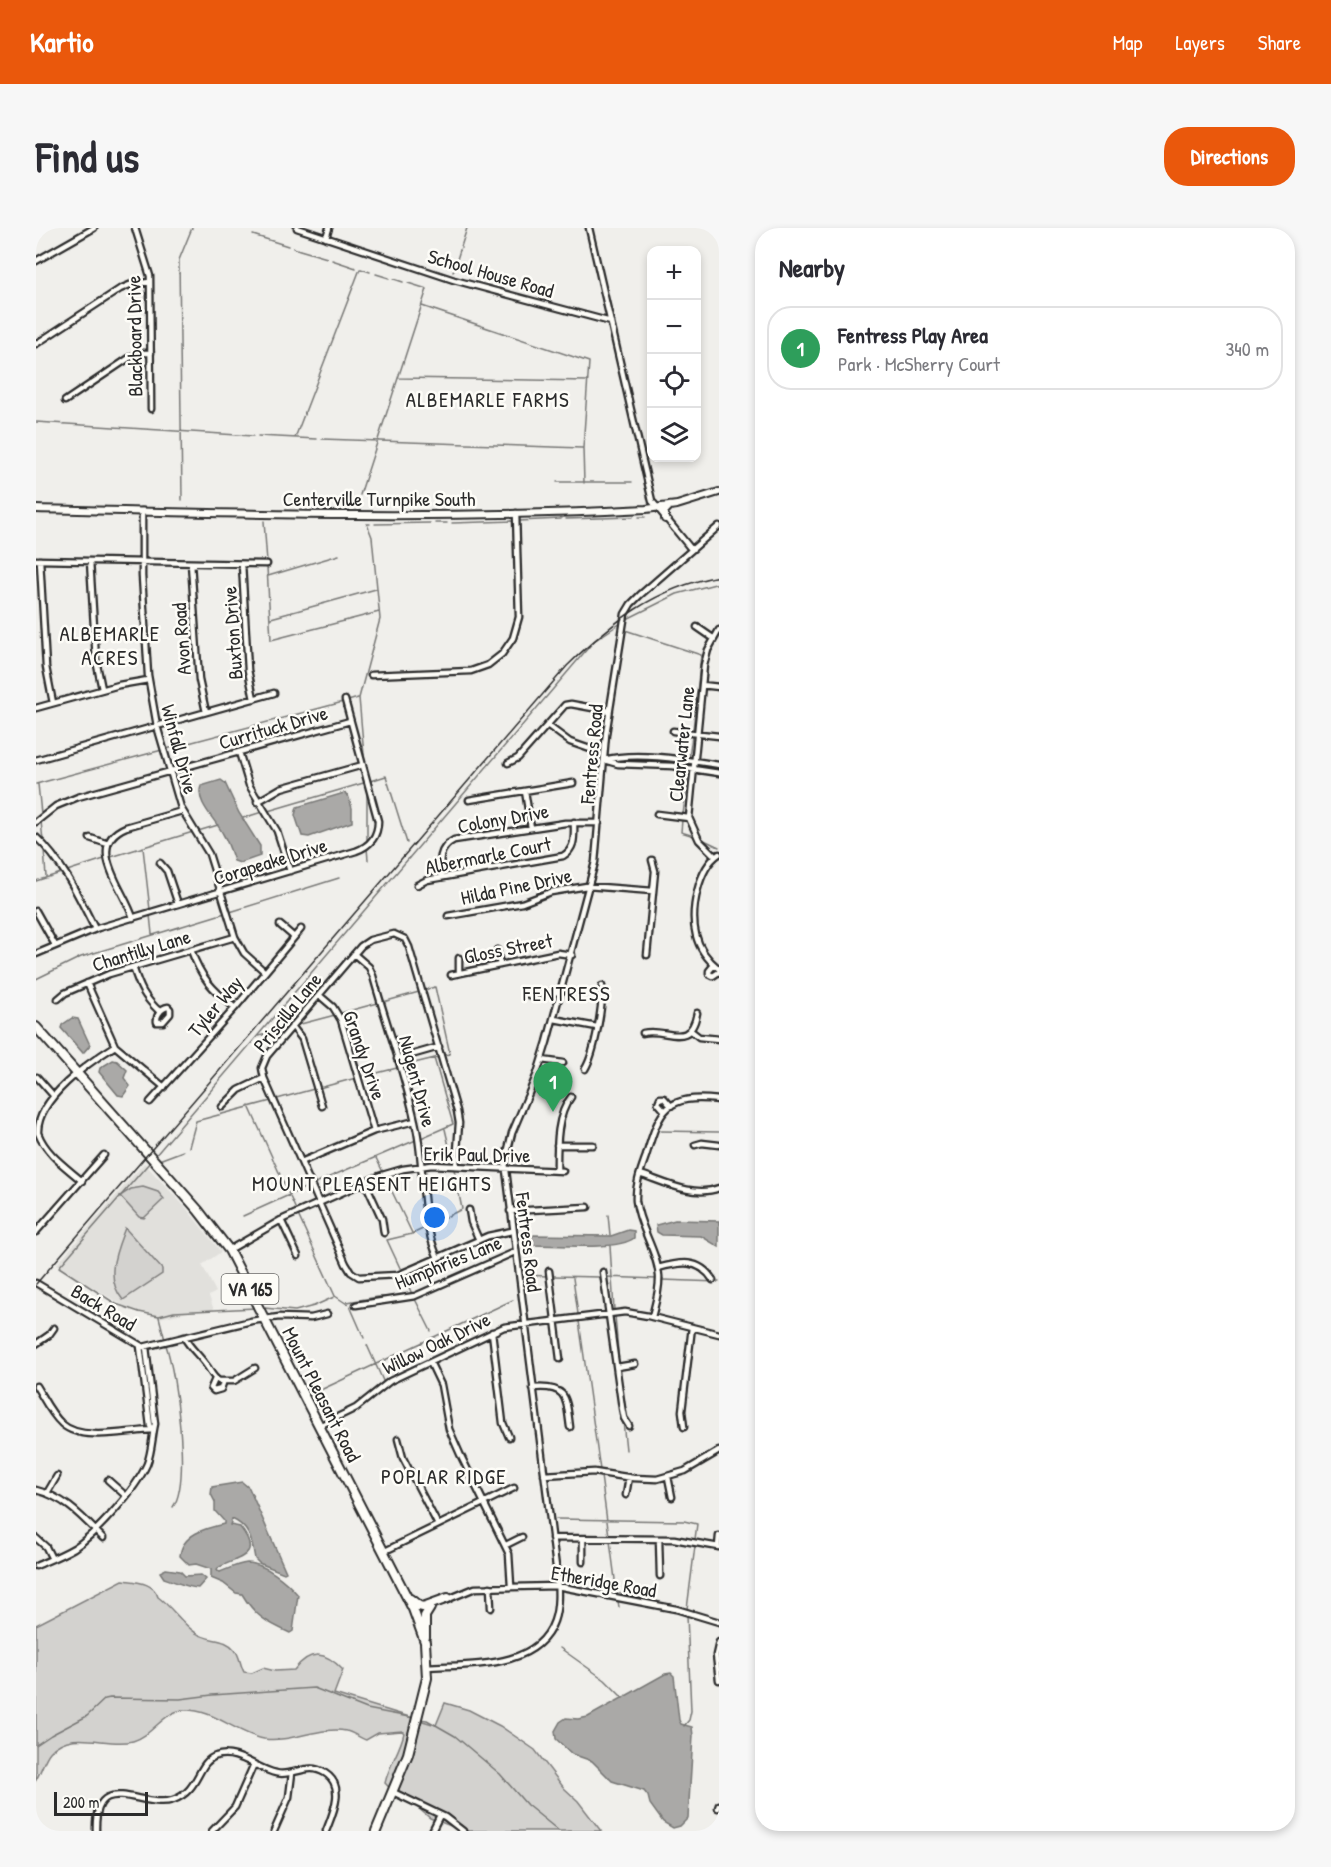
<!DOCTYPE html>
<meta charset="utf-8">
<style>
body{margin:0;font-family:"Patrick Hand",sans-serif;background:#f7f7f7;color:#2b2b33}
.controls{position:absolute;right:18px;top:18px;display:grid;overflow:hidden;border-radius:12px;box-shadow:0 3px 9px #0003}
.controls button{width:54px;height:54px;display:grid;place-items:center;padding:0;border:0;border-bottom:2px solid #e1e1e2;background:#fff;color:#2b2b33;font:30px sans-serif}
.scale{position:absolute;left:18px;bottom:15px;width:94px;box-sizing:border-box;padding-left:6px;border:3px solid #2b2b2b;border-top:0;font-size:16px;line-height:21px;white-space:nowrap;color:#2b2b2b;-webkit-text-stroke:4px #fdfcf7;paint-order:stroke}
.you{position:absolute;left:399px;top:990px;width:21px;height:21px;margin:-15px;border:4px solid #fff;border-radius:50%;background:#1a73e8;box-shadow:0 0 0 9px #1a73e833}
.badge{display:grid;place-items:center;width:39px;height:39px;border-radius:50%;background:#ea580c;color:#fff;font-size:20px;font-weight:700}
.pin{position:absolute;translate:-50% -50px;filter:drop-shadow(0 2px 3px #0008)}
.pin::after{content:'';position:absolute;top:32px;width:21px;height:18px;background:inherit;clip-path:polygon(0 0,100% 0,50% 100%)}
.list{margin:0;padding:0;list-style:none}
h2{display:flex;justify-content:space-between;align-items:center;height:78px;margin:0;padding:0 24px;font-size:26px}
h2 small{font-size:20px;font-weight:400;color:#7c7c81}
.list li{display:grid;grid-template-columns:39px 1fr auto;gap:18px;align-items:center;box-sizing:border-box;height:84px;margin:0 12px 12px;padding:0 12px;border:2px solid #e1e1e2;border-radius:24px}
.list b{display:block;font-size:22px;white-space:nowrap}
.list p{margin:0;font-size:20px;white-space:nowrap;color:#7c7c81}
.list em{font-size:20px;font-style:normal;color:#7c7c81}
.icon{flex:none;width:33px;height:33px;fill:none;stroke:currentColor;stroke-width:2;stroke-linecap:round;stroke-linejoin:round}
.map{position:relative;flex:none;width:683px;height:1603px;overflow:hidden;border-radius:24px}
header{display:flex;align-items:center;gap:36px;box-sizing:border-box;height:84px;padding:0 30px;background:#ea580c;color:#fff}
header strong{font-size:28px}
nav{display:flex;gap:33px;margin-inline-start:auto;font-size:21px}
.intro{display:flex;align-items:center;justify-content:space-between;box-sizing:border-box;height:144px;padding:0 36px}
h1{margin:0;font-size:42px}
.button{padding:15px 27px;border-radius:24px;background:#ea580c;color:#fff;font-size:21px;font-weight:700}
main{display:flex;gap:36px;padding:0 36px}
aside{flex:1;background:#fff;border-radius:24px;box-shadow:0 3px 9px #0003}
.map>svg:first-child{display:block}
</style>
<header>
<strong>Kartio</strong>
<nav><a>Map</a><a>Layers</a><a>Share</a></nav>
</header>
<div class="intro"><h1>Find us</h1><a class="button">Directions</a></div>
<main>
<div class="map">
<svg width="683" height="1603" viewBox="0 0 683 1603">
<rect width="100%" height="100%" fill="#f0efeb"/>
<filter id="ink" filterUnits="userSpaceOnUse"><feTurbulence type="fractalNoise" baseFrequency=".0167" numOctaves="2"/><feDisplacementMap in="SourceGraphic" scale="12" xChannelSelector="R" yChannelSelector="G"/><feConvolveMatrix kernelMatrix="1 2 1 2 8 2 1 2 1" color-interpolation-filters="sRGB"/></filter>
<g filter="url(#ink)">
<path fill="#e1e0dc" d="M108,935L151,981L185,1024L166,1037L180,1064L173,1068L178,1082L157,1083L124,1090L93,1081L31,1044L21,1036Z"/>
<path fill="#d3d2cf" stroke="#7f7e7d" stroke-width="1.5" d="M107,959L122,964L128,971L108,990L103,989L84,968L95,961Z
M89,1000L126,1041V1046L87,1072C68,1050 80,1024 89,1000Z
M87,1352C99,1354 118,1354 122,1369C136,1379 146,1396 160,1405C173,1414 189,1409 199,1422C204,1428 204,1437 208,1444L216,1445L227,1440L239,1443L258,1442C274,1421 289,1423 307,1442L298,1466L400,1497L409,1475L433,1482L464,1498L499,1522L528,1560L542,1573L565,1603H428L394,1590L375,1574L366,1573L349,1555C353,1537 364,1523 368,1505L366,1503L342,1505L330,1512C323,1510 317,1504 310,1503C285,1498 254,1515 228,1511C200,1506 177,1480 147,1482C127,1484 116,1508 97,1513C71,1520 36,1499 14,1524C8,1531 5,1544 0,1552V1397Z"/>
<path fill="#aaa9a7" stroke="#777775" stroke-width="1.5" d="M185,552L189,555L203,585L224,618V628L204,635L198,633C195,624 192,614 187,606C180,592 159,574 165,558Z
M308,565L312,567L316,580V594L273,609L266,608L259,587L261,579Z
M36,790L42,791L54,817L47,825L25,800L26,797Z
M77,832L81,833L91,842L88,850L94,858L87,868L82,867L63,844L64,840Z
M639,992L683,993V1019L665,1008L626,1007L621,1004L620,997Z
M592,1002L598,1003V1010C582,1023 520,1017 497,1017L489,1015V1012L494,1007L575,1008Z
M206,1254L213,1260L250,1344L248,1345L223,1335L219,1331C216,1313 214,1299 196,1291L194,1297L204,1299C228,1329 201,1329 182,1340L181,1343L184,1344C192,1341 201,1336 211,1335C229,1335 251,1354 262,1367L257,1403L254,1405C230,1394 219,1388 206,1366L200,1365L187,1355L175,1350V1341L160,1336L153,1337L144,1328C146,1306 170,1300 188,1296V1293L179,1283V1274L175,1266L176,1259Z
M130,1341L144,1343L149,1348L165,1347L170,1351L162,1360C150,1359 140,1354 128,1350L124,1344Z
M635,1445L638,1448L643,1492L645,1496L656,1499L657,1508L652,1590L644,1598L637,1600L627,1594L614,1576L612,1568L608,1563L576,1553L556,1533L536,1526L520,1511L519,1503L524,1494L530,1490L542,1491L552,1489L629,1446Z"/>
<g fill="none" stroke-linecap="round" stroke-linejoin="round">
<path stroke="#777775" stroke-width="1.5" d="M217,7L252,18
M257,20L291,30
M296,32L320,40
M325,41L334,44
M417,44L431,0
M340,46L353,50
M358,51L367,54
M386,78L553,134L547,220L548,255
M363,150L552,153
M0,194L217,208
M222,208L281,211
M259,210L324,41
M286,211L546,220
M521,254H596
M324,267L391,61L372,55
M146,272L143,32L156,0
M320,280L322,274
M603,289H609
M530,291L597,289
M228,293L231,334
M483,293L525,291
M399,295H411
M416,295L478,293
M339,296L394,295
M231,339L235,412L343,384
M232,348L303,327
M235,390L340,361
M591,391L641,366L683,355
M589,402L665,427L657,502
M312,473L322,470
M130,521L307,474
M653,530L656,508
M329,538L323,470L344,391L336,309L331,296H334
M334,553L350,548L371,615
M0,556L126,522
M2,556L5,586
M331,558V614
M232,583L331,554
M647,587L652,543
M207,590L226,584
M646,592L645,604L658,608
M5,593L7,613
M162,603L182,597
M666,611L683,619
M107,620L114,682
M331,620L332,632
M8,621L10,649
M75,629L157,604
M31,643L68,631
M0,653L25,645
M194,684L303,650
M114,687L116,706
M0,751L45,729L189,685
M388,762L399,759L414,826L408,827
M347,774L383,764
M305,785L342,775
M261,797L299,787
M223,808L252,800
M366,838L403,829
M325,849L361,840
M283,860L320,850
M241,871L278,861
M213,878L260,982
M409,901L417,935
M625,903L683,904
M385,910L417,896L398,830
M153,919L160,893L235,873
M119,928L558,413L585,395
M340,930L347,944
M123,932L147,923
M114,934L23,1039L80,1076L103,1084L123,1088L138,1084L219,1080
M349,949L376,1005
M277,956L380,912
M262,987L299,1068L314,1078L328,1110
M572,987L574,1007
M207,988L273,958
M394,997L426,981L418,941
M574,1018L578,1082
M365,1042L351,1012L376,1006L389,1000
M489,1047L511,1048
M368,1048L376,1066
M516,1048L565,1049
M570,1049L621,1051
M537,1050L542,1086
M626,1052L683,1054
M379,1071L395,1103
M311,1074L342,1069H358
M228,1080L259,1083L278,1078L298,1069
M579,1087L583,1136
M123,1089L129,1112
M543,1093L564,1242
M130,1117C140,1147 155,1254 137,1279
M331,1117L348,1155
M583,1141L584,1150
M276,1166L477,1072
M587,1193L590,1222
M565,1248L573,1308
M520,1291L648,1293L661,1296L659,1311
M574,1313L581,1367
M582,1373L583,1379
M651,1381L659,1318
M524,1420L569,1452L587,1470
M383,1491L391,1492L419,1508L464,1546L491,1577L523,1603
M648,1498L653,1492L655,1483L651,1387
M0,1517L15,1507L51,1488L69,1471L74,1470L144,1471L176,1467L278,1460L331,1481L378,1490"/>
<g stroke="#2b2b2b" stroke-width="9">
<path id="minor" d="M99,0L114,48L115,181
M261,0L418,52L575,94
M553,0L616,273L655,321
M290,10L293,0
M0,33L58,0
M0,116L84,61L96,56L114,54
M29,173L96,128L105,125H115
M106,283V348L112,447L121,498L145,580L173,626L199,709L208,725L228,743
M0,332L231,336
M4,332L10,439L17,475
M54,333L60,432L66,461
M155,335L163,452L170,484
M206,336L212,442L218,471
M661,399L677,410
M335,447L435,443L452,437L466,426L477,410L483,389L480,285
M666,457L683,459
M0,480L83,457L112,452
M511,497L534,514L554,521
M637,503L683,508
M203,524L213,557L241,603L254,643
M0,532L238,465
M568,532L582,536L637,538L683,545
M568,532C599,523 651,532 683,537
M472,535L482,530L529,477L535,476L573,483
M489,563L495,600
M433,572L537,555
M221,574L245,560L327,537
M621,586L653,590
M0,594L20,578L42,569L314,493
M0,609C27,634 43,669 59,701
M54,610L72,616
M683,626C662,640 654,683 660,707C663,720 672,732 683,741
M679,628L663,612L653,590L668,437L672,422L683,402
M124,635L131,643L142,676
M406,649C403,634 402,620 418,612L529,595H563
M381,657L391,652L527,628C540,620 538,608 538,594
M0,683L19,717
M412,688L486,675L515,664L551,658L617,663
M97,690C89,662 47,617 90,599L146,583
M244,697L258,709
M155,722C165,750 176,761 199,780
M461,722L464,737
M0,726L62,700L320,623C334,618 342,608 342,593L309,472
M318,726L333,739L337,748C351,799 371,851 381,903C389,946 384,990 402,1030
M611,727L619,643L616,632
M423,730V745
M678,737L673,743V746L677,748L683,744
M97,739C104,760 107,768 124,784
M415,747L522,725L536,727
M51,755L79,818L128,859
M283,767L297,779L305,792L338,903
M494,768L526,763
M22,771L29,765L73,746L199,709
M132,779L134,781V786L127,794H121C120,787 125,780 132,779Z
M518,791L561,799
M256,798L266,811L286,878
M654,802L663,809L683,811
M607,805C630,799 654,823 661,785
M361,831L403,819
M506,832L527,835
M549,841C559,825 567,777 566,758
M1,849L16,866
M114,874L199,780L265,701
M186,879L203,862L228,850
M629,883L622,875L624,870H628L635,878
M521,917H557
M659,917L666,915L683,917
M265,934L338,903L379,893
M420,938L423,895L421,883L373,719L369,711L358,706L334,712L325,718L231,828L226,840L228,850L310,1036L315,1044L323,1049L362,1047L452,1008L476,1003
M521,942C521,919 520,888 535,869
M604,946C628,954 658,970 683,960
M46,953C30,939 10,926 2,905C0,871 55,833 79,818
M329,954L346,991L348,1005
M433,982L435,994L443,1012
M474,983L552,979
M245,992L262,1028
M0,1004L68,927
M193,1022L245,992L343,948L367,941L396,937L527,943
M622,1040C644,1034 663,1030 677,1052
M513,1043L524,1131
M567,1044L586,1180L588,1190L593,1198
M0,1055L107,1119L215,1093L243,1089L275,1090L291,1086
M320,1077L379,1068L479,1024
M616,1089C619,1076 624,1062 623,1048C621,1022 603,999 600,973C599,957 605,942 610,928C624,881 630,866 683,872
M456,1104L467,1195L473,1209
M148,1109C154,1120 163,1127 170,1137C175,1143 176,1149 183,1153H198L219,1140
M0,1116L13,1107L18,1100
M104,1118L114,1198L117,1202
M394,1134L405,1157L413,1201L424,1226L473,1326L475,1358
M581,1139L599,1136
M179,1151L175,1160L178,1163L185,1161L187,1155
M0,1158C8,1171 15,1186 26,1196C46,1214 91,1203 117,1202
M497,1160C532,1157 530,1170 534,1199
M283,1198L320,1180L354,1153L468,1099L589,1084L612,1088L683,1106
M648,1199L646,1183L656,1099
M362,1211L367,1230L402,1297
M508,1247L558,1244L597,1250L621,1251L649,1243L683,1223
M632,1249L636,1269
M72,1252L90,1268
M0,1262C29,1269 47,1290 67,1310
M11,1265L21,1248
M590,1267L593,1249
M0,1310L10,1319L16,1331
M516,1310L638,1311L683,1319
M623,1311L624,1348
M470,1317L486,1309
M682,1319L683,1308
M347,1324L478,1260
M547,1334V1311
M0,1338C13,1332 26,1327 38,1320C61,1305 100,1261 111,1236C116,1223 116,1209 119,1196L110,1119
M454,1359L455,1380
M410,1372L439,1360L521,1358L640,1381L683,1394
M683,1414L680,1427L683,1452
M391,1439C432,1436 501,1442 518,1393C523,1379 522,1362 521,1347L469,934L476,905L501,846L511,814L559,634L570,506L589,386L595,376L604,367L683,298
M357,1564L409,1589L427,1603
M682,1580L683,1577
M60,1603C58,1540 106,1582 137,1572C164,1563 161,1534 180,1528C200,1521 221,1541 240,1545C251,1548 261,1542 272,1541C278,1540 284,1542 289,1545C310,1558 297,1585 290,1603
M176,1603L199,1579L218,1536
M238,1603L253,1569L256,1545
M396,1603L404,1587"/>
</g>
<g stroke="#2b2b2b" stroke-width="10">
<path id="major" d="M0,281C203,286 407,292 610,281L641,277L683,264
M629,291V283L634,278"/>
</g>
<g stroke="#2b2b2b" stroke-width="12">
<path id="highway" d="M0,799L162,982L193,1022L377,1381L389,1414L391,1450L372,1526L340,1603
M374,1371L383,1378L387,1379L412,1370
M389,1409V1388L394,1380"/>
</g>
<use href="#minor" stroke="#fdfcf7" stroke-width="4.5"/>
<use href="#major" stroke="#fdfcf7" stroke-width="6"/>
<use href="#highway" stroke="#fdfcf7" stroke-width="8"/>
<path stroke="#2b2b2b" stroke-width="1.5" d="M0,1056L531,438C576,394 619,360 683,348"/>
</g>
</g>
<g text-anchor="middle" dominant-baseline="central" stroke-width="5" stroke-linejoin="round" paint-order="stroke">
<rect fill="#fdfcf7" stroke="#6a6a68" stroke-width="1.5" x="185.5" y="1046" width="57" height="30" rx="4.5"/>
<g font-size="18" font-weight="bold" fill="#2b2b2b">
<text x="214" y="1061">VA 165</text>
</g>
<g font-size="20" fill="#2b2b2b" stroke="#fdfcf7">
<text transform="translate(455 45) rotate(16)">School House Road</text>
<text transform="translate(98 108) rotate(-91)">Blackboard Drive</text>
<text x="343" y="270">Centerville Turnpike South</text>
<text transform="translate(196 405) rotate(-94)">Buxton Drive</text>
<text transform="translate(145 411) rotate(-94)">Avon Road</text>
<text transform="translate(237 499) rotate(-16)">Currituck Drive</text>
<text transform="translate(645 516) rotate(-84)">Clearwater Lane</text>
<text transform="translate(144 521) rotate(75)">Winfall Drive</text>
<text transform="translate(555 526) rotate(-85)">Fentress Road</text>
<text transform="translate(467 590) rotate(-10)">Colony Drive</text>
<text transform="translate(452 627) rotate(-11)">Albermarle Court</text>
<text transform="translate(234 633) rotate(-17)">Corapeake Drive</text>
<text transform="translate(480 658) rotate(-12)">Hilda Pine Drive</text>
<text transform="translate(472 720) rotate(-11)">Gloss Street</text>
<text transform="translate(105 722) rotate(-17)">Chantilly Lane</text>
<text transform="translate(179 778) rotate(-50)">Tyler Way</text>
<text transform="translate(251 784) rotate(-51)">Priscilla Lane</text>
<text transform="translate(329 827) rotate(71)">Grandy Drive</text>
<text transform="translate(382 853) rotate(75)">Nugent Drive</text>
<text transform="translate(441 926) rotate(1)">Erik Paul Drive</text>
<text transform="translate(493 1014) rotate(83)">Fentress Road</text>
<text transform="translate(412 1034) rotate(-22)">Humphries Lane</text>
<text transform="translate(68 1079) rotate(31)">Back Road</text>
<text transform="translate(400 1115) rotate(-26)">Willow Oak Drive</text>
<text transform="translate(286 1166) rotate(63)">Mount Pleasant Road</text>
<text transform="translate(568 1353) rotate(10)">Etheridge Road</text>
</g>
<g font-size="21" letter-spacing="1.5" fill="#2b2b2b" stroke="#fdfcf7">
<text x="452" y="171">ALBEMARLE FARMS</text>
<text x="74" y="405">ALBEMARLE<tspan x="74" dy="24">ACRES</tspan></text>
<text x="531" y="765">FENTRESS</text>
<text x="336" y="955">MOUNT PLEASENT HEIGHTS</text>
<text x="408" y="1248">POPLAR RIDGE</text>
</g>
</g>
</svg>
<div class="controls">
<button>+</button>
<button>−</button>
<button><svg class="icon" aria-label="locate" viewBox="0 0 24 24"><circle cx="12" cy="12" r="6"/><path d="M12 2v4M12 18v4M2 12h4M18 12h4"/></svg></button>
<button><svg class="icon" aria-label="layers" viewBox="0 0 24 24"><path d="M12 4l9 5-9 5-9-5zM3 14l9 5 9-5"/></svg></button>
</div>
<div class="scale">200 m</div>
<div class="you"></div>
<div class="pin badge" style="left:517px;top:884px;background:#2e9e5b">1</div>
</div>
<aside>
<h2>Nearby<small></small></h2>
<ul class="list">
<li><span class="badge" style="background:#2e9e5b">1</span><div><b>Fentress Play Area</b><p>Park · McSherry Court</p></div><em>340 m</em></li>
</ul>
</aside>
</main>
